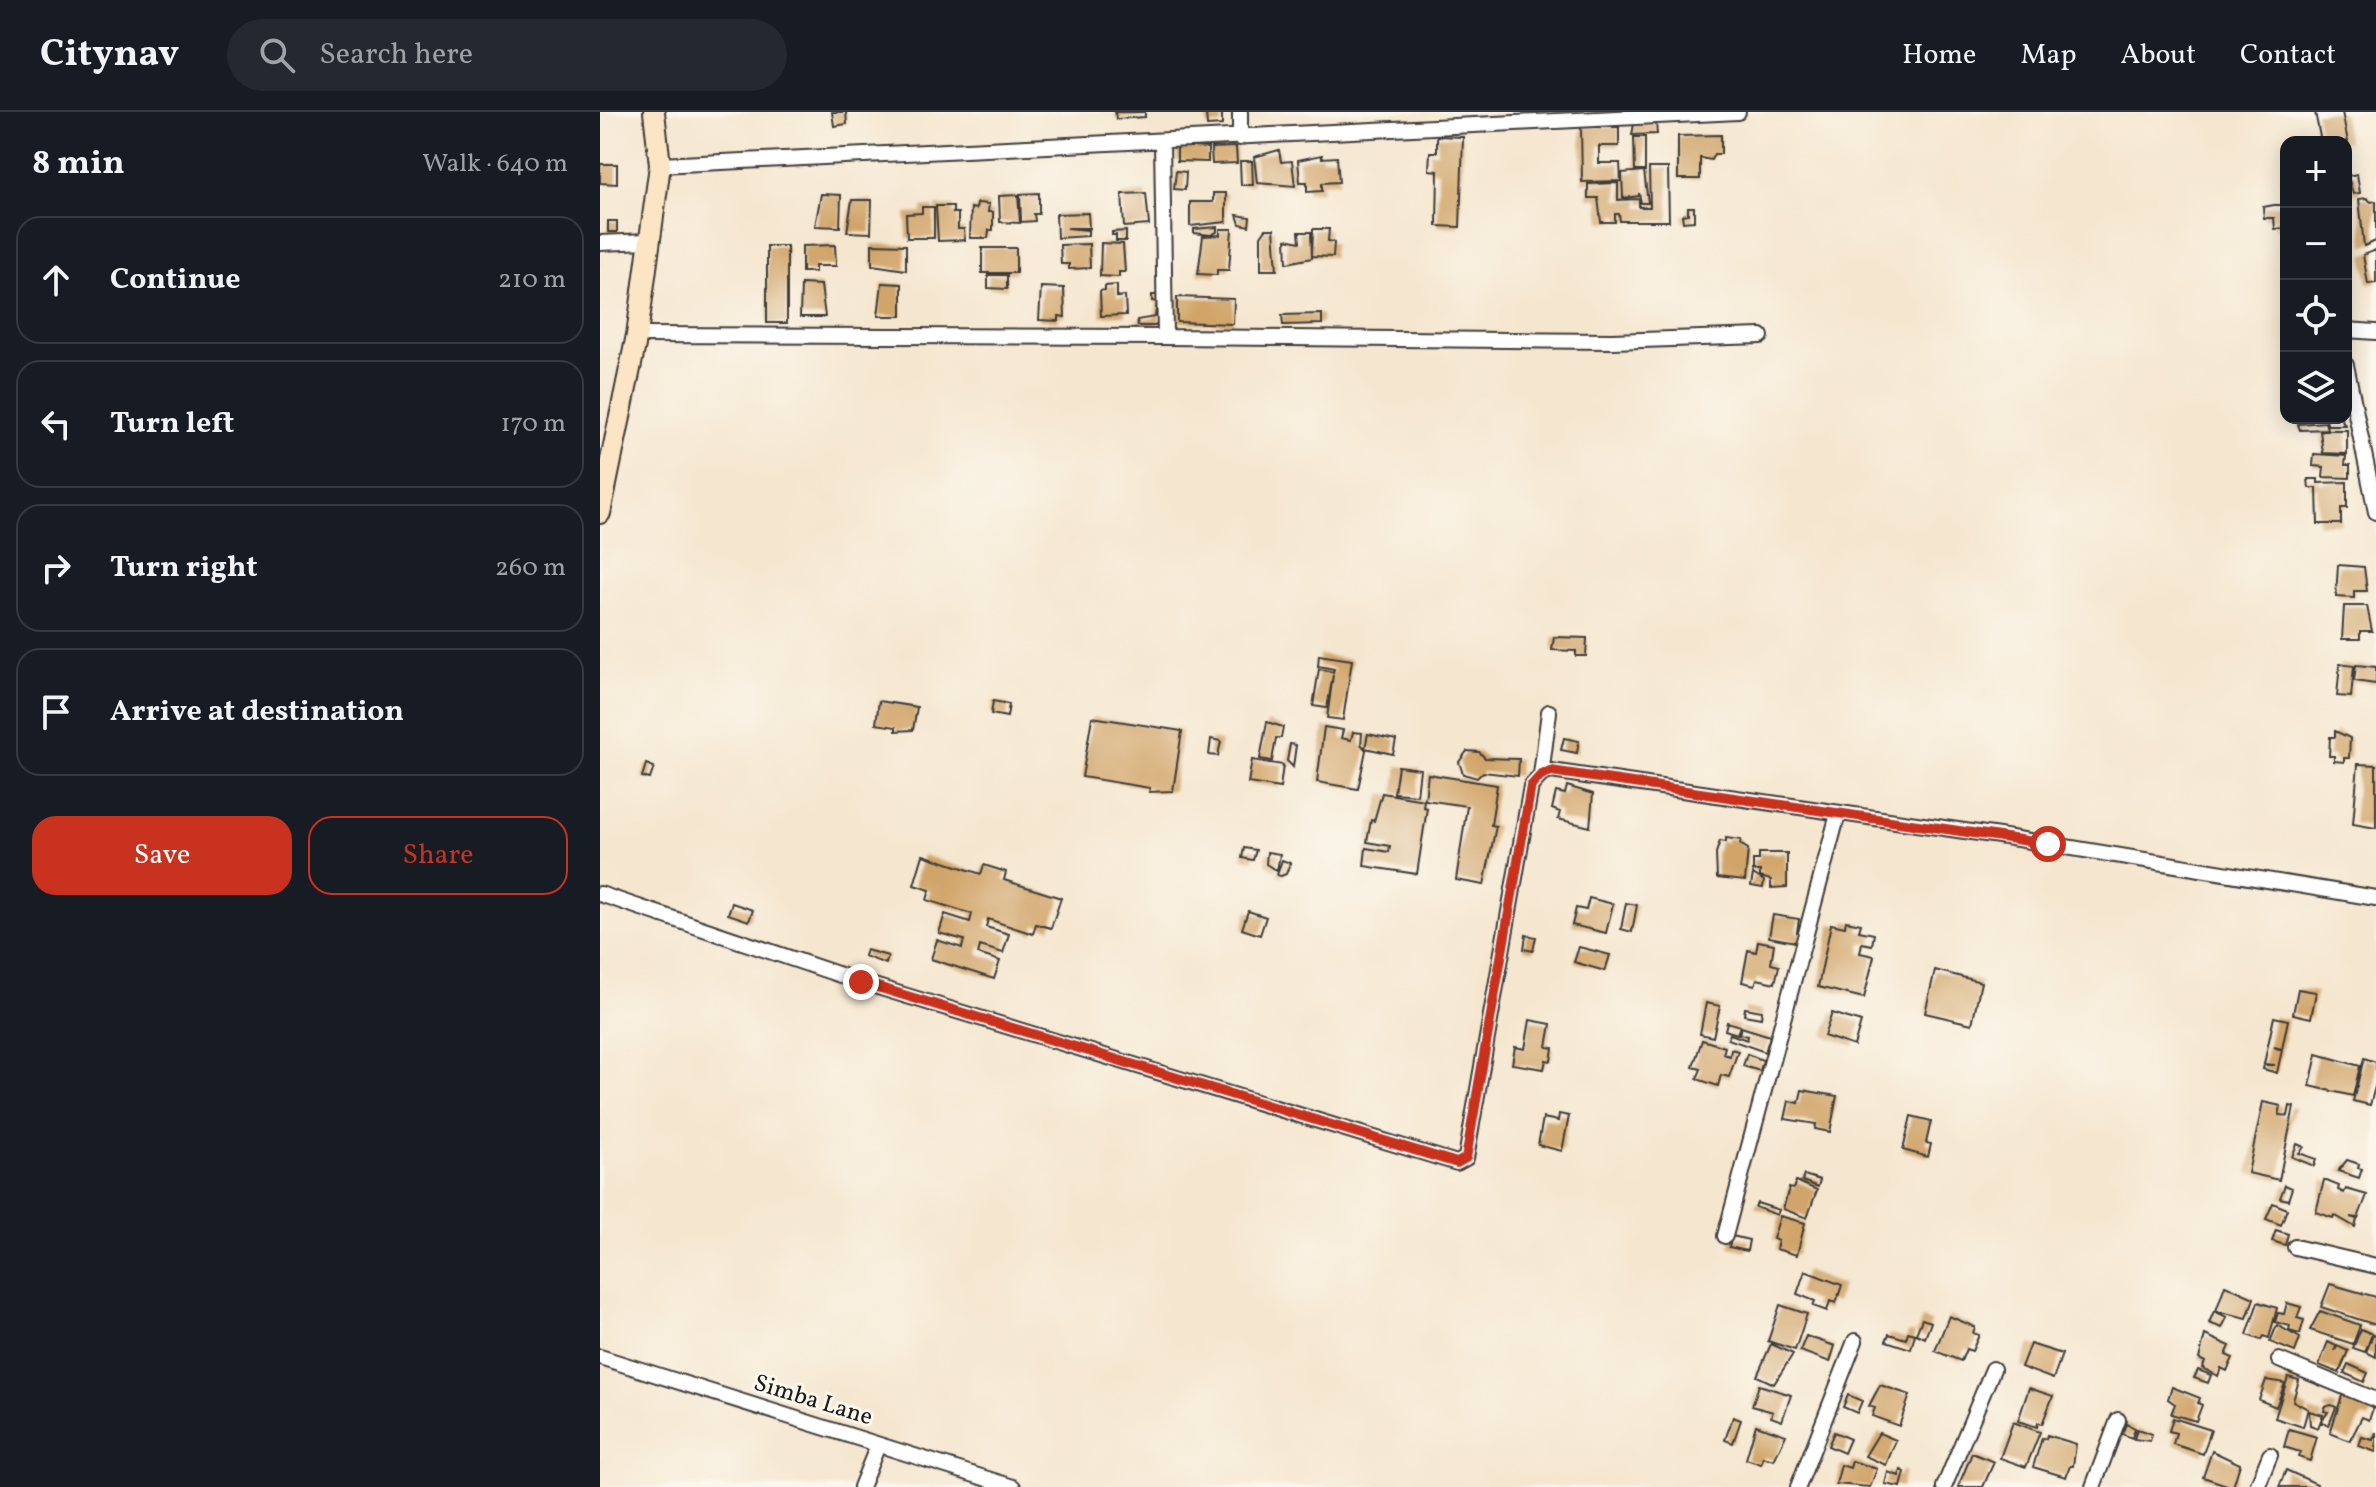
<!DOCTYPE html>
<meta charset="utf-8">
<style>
body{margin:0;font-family:Vollkorn,serif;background:#242831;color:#f1f3f6}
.controls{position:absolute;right:24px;top:24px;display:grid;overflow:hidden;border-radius:16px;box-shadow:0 4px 20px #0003}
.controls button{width:72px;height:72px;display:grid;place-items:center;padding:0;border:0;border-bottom:2px solid #363941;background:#171b24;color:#f1f3f6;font:40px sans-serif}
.stop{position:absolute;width:24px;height:24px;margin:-18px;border:6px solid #c8321e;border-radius:50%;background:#fff}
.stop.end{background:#c8321e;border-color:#fff;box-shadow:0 2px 8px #0008}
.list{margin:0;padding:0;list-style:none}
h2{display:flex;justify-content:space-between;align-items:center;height:104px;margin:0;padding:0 32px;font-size:34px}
h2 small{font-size:26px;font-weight:400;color:#9ea1a6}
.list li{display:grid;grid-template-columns:52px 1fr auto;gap:24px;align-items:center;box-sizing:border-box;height:128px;margin:0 16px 16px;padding:0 16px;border:2px solid #363941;border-radius:24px}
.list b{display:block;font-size:30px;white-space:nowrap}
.list em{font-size:26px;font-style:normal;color:#9ea1a6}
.actions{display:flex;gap:16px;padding:24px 32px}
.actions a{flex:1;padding:18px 0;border:2px solid #c8321e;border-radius:24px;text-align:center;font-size:28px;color:#c8321e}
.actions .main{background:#c8321e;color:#fff}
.icon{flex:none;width:44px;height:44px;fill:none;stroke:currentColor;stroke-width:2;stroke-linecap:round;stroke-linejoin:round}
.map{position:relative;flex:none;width:1776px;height:1375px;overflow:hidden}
header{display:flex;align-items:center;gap:48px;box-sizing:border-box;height:112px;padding:0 40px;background:#171b24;border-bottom:2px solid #363941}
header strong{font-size:38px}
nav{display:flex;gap:44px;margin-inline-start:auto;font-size:28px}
.search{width:560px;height:72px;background:#242831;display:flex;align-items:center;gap:20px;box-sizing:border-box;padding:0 28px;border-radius:44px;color:#9ea1a6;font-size:30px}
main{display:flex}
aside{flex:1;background:#171b24}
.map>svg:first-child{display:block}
</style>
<header>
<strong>Citynav</strong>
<div class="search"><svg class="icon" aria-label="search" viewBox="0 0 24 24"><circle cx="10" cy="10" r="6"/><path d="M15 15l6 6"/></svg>Search here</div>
<nav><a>Home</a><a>Map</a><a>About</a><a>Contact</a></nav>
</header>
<main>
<aside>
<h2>8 min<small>Walk · 640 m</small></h2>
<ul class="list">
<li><svg class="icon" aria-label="ahead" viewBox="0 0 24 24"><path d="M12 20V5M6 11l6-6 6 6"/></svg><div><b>Continue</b></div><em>210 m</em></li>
<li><svg class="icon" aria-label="left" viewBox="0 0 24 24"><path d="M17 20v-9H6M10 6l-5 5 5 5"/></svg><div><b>Turn left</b></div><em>170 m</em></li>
<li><svg class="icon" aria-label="right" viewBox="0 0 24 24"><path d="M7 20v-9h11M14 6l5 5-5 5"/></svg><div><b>Turn right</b></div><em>260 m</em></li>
<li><svg class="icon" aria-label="arrive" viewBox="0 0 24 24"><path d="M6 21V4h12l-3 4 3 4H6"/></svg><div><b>Arrive at destination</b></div></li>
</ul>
<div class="actions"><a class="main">Save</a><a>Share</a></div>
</aside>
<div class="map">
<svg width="1776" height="1375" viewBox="0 0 1776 1375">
<rect width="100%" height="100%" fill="#fbf7ec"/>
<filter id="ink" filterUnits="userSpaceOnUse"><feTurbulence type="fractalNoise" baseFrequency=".0125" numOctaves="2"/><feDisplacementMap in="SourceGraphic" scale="16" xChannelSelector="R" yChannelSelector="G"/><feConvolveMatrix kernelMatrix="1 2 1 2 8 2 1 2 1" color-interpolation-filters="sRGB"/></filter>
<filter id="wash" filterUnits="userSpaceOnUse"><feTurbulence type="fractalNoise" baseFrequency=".006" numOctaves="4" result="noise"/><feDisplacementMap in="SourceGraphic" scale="32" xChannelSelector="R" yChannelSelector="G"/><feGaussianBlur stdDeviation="1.8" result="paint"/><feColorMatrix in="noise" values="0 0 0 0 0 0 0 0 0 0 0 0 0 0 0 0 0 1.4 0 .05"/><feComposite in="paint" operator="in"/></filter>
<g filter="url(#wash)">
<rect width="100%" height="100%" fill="#f5e6cf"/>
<g id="blocks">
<path fill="#d1a56b" d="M232,0H246L247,12L234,14Z
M515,0H545V5L516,7Z
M606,0H622V13L607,14Z
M1715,0H1742L1748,30H1721Z
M1056,11L1057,22L1032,23L1034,12Z
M981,15H1019V34H999V51H1020L1021,69L982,70Z
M1121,23V42H1114L1111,48L1100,46V67H1078V24Z
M837,24L863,25L860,115L837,114L838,59L829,58L830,40H837Z
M1034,25H1045V59H1035Z
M577,34L608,36V50L577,49Z
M636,35L637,51L612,52L611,36Z
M679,38L681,50L692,49L695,74L657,71L654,45Z
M722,43V46L737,45L739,70L722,71V79L707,80V70H700L698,48Z
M640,49H652L653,73H641Z
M0,52H17V72L0,71Z
M1049,56H1068L1069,109H1020L1019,102H1015V110H1001L998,86H988V72L1018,71V88L1039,87V95H1050Z
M576,59L586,60L585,78L574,77Z
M1044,59L1048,91H1041L1039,81V84L1023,86L1022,61Z
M1757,62L1760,81L1753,82L1748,64Z
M439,81V102H434L435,109L421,110L420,82Z
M546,81L549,113L524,115L522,82Z
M613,81H626V110L590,114V90H613Z
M221,82L241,83L240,115L215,114Z
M418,83L420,111L400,110L399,84Z
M1767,86L1771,90L1776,89V129L1764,134L1759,87Z
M252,88H272L271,121L247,120Z
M377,91L389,92L388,100H393V118H389L388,126H370L371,96L376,97Z
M1674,93H1686V116L1675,117L1674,106H1664L1663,95Z
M336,94H353V101H358V117H364L365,128L338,129Z
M322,95H334V126H307L306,102L322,101Z
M1088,95H1094V109L1083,110L1082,103L1088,102Z
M488,101L489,116H467L488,118V124L457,126L456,102Z
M637,103L650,105L649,114L640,112Z
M8,109H17V120H8Z
M617,115V120L611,123L594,121V117Z
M620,117H632L629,158H617V163L598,162L603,124L620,123Z
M666,117H674L677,158H661V124Z
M713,117H729L728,129L734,130L733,145L712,144Z
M526,119V129H516V123H512V120Z
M699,120H711L712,146L687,151L686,127L700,130Z
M501,131L523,132L525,160H519V165L500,164Z
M272,132L306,133V158L272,153Z
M489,132L490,156L469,157V152H461L460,133Z
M235,133L236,154H215V160H202V134Z
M167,134H187V211H167Z
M382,136H416V161H382Z
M1776,138V171L1768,172L1763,143Z
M388,163H407V177L388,176Z
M282,171L302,172V204H278Z
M201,172L221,173L225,205H200Z
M517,173V185L525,184L526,203L501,204L500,179L505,178V174Z
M441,175L464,176L465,205L459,204V209L439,208Z
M552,183H560V208L555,214H538L537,208L555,205L557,190L552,189Z
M577,185L634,187L633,212L577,210Z
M722,202V212L683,213L682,203Z
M1726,306H1741L1745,313H1727Z
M1725,310L1727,317L1700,318L1698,312Z
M1727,318H1747V342L1723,341L1720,319Z
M1714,342L1746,344L1745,353H1750V366L1723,365L1724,355L1713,354Z
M1708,367H1718V371L1747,370V396H1741V412H1718L1717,376H1709Z
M1738,453L1764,455L1767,479H1754V486L1736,485Z
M1744,494H1767L1772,519H1760V527H1742Z
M954,525L987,526L986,544H976V539L952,538Z
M719,543L752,548L743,608L727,606L733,563L727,596L713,594L719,557L733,560L734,557L718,554Z
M1740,552L1754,554L1751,585L1737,584Z
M1756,553L1776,555V572L1754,569Z
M279,589L317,595L313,618L296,619V615L276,612Z
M393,589L409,592L407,605L391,602Z
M492,605L582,619L573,679L549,680L550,676L482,665Z
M667,610L683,615L681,626H676L672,649L660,647Z
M724,615L743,618L741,626L751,628L753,620L762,621L761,632L766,638L758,677L717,670Z
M1735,619L1750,626L1749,646H1744V650L1734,649V644H1729L1730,625H1735Z
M768,622L796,628L793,642L765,636Z
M964,626L979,629L977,641L961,638Z
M611,627L621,629L618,644L609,643Z
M690,632L696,633L693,655L687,649Z
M867,639L879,640L885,646L919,647L918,664L883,660L877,666L863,662L859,650Z
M652,648L683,653L680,676L648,671Z
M46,652L54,655L50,667L42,665Z
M1758,652L1776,653V716L1753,712Z
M798,654L820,657L817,683L794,681Z
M828,662L897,673L891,713L896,714L884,773L856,768L867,694L825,688Z
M967,674L993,682L990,715L958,707L960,700L952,697L956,680L965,682Z
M782,681L824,688L823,695L827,696L817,762L764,754L766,736L789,740L790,734L767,730L771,708L774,709Z
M1126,726L1141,728L1140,732L1148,737L1145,769L1117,766L1116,741L1120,729L1126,730Z
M644,736L656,738L653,748L642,746Z
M667,740L680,742L677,759L666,752Z
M1159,741H1187V775L1171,776V768L1160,765V759H1153V748H1159Z
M323,743L381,762L384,753L406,760L404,768L461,786L451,816L436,812L433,822L388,807L386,815L409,822L403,841L380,834L378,842L400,849L394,867L331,847L337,828L362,836L364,828L339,821L345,802L370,810L372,802L327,788L330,778L314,773Z
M682,748L690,751L686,762L681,764L677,763Z
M1153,762L1164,769L1163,776L1151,774Z
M989,786L1013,792L1006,821L972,813L976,796L986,798Z
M132,791L153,798L149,809L128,802Z
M1026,791L1037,793L1032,820L1021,817Z
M648,799L666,805L660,823L642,817Z
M1173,803L1199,807L1197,820L1202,821L1201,831L1169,825Z
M1246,809L1261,812L1259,819L1274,822L1272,833L1262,831L1260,841L1274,844L1264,886L1218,875L1231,812L1245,815Z
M926,823L936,825L933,839L924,837Z
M1158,829L1174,832L1171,852L1179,854L1175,871L1157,867L1155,873L1142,870L1148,838L1156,840Z
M979,835L1010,843L1005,859L974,850Z
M266,838L288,844L286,852L264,844Z
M1335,858L1381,870L1372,912L1325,901Z
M1698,877L1716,880L1711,906L1693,902Z
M1106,891L1120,894L1113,925L1100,922Z
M1145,896L1162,899L1161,906L1144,903Z
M1232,901L1261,910L1254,934L1224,924Z
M1674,905L1688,908L1682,937L1674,935L1682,938L1677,961L1663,957L1664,953H1675L1664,952Z
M930,908L951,912L947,935L953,936L951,949L946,948L944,957L912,952L915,935L925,937Z
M1127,910L1140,914L1137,922L1125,918Z
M1141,915L1170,924L1165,940L1128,927L1130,922L1147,928L1148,924L1139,922Z
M1102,928L1125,935L1123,942L1130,944L1131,937L1138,939L1129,965L1121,963L1118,974L1097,967L1101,957L1093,955Z
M1147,942L1163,948L1160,959L1143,954Z
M1717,942L1760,954L1753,984L1710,974Z
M1764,946L1776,950V971L1770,993L1753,989Z
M1202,978L1237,984L1230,1020L1215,1017L1216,1012L1185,1007L1189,989L1199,991Z
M1663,990L1681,994L1679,1003L1688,1004L1690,994L1694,995L1679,1068L1648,1061Z
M959,1002L969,1004L962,1039L938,1033L943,1006L958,1009Z
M1311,1004L1331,1009L1326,1031L1331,1032L1328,1045L1303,1038Z
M1697,1032L1704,1035L1699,1041L1716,1047L1714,1054L1692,1045Z
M1747,1048L1759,1052L1758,1056L1762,1057L1759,1066L1738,1059Z
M1204,1063L1220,1068L1218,1075L1202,1069Z
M1724,1068L1739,1074L1738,1078L1744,1081L1746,1077L1767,1083L1758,1106L1750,1105L1757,1107L1755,1115L1734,1103L1733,1106L1716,1100Z
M1196,1069L1217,1078L1207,1106L1183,1097L1189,1076L1193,1077Z
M1685,1073L1692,1076L1688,1088L1680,1086Z
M1157,1091L1179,1098L1177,1103L1155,1095Z
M1673,1091L1687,1097L1681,1113L1666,1107Z
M1180,1104L1205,1111L1197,1143L1176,1137L1178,1129L1173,1127Z
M1676,1118L1688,1122L1685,1133L1672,1129Z
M1132,1124L1149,1128L1147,1139L1129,1135Z
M1205,1159L1242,1173L1236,1191L1230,1189L1227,1199L1213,1194L1215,1189L1197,1182Z
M1730,1172L1776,1185V1213L1721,1195Z
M1625,1173L1654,1186L1647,1206L1616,1199Z
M1658,1190L1677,1196L1669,1226L1663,1224L1661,1228L1647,1223Z
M1687,1191L1701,1195L1697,1206L1704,1208L1700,1222L1689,1219L1690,1214L1675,1210L1678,1201L1684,1202Z
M1180,1193L1207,1202L1195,1238L1168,1229Z
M1614,1199L1627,1205L1622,1216L1609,1211Z
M1720,1199L1760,1213L1753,1232L1710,1218Z
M1349,1204L1375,1215L1373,1221L1379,1223L1372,1239L1366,1237L1361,1249L1335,1239Z
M1322,1207L1331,1210L1325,1226L1316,1222Z
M1677,1213L1700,1226L1695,1240L1670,1230Z
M1761,1217L1772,1222L1765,1240L1753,1236Z
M1308,1220L1315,1222L1311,1237L1286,1229L1289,1222L1306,1227Z
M1605,1223L1630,1234L1626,1243L1633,1246L1627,1259L1621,1256L1618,1264L1602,1256L1605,1250L1599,1247Z
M1773,1223L1776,1224V1245L1766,1240Z
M1206,1224L1235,1234L1230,1250L1200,1239Z
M1728,1230L1736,1234L1735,1239L1737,1234L1748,1239L1739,1261L1719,1253Z
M1171,1232L1193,1242L1174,1272L1157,1264Z
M1430,1232L1462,1242L1453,1267L1421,1255Z
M1748,1252L1768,1261L1764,1270L1744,1261Z
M1598,1258L1611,1263L1608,1271L1594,1266Z
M1688,1265L1699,1268L1693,1289L1708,1297L1703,1315L1675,1306Z
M1666,1268L1685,1271L1676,1295L1659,1288Z
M1159,1273L1191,1283L1182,1309L1171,1305L1173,1300L1152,1294Z
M1280,1273L1310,1283L1299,1314L1272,1304L1275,1296L1269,1294Z
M1572,1275L1600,1286L1598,1291L1602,1293L1596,1309L1571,1302L1575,1292L1568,1287Z
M1429,1276L1453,1284L1442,1312L1438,1311L1437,1315L1418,1309Z
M1743,1281L1775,1291L1769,1308L1762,1305L1750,1329L1730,1321Z
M1248,1283L1262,1289L1257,1301L1243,1295Z
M1731,1293L1736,1295L1729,1313L1721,1310L1728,1300L1724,1299L1725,1295Z
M1709,1299L1723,1303L1718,1316L1710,1313Z
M1133,1305L1141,1308L1133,1331L1125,1328Z
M1573,1306L1611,1318L1603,1342L1573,1332L1576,1321L1569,1319Z
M1413,1310L1440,1320L1426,1355L1400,1346Z
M1526,1312L1535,1316L1532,1326L1522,1322Z
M1156,1313L1186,1323L1174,1348L1163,1345L1161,1352L1146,1347Z
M1537,1317L1552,1322L1550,1329L1534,1327Z
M1689,1317L1717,1325L1710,1349L1698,1345L1700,1340L1684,1335Z
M1234,1320L1250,1327L1244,1341L1228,1334Z
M1776,1320V1340L1759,1334L1762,1325L1773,1328Z
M1279,1321L1296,1328L1286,1353L1265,1344Z
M1447,1323L1476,1332L1473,1354H1470L1466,1365L1433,1355L1442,1326L1446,1327Z
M1612,1339L1640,1352L1633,1375L1603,1365Z
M1372,1341L1394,1350L1383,1375H1358Z
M1252,1349L1277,1357L1270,1375L1236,1372L1241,1353L1250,1356Z
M1301,1358L1305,1360L1301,1375L1285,1372L1288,1360L1299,1364Z
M1686,1358L1717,1372L1716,1375H1679Z"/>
</g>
</g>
<g filter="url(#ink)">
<use href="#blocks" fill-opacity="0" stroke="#3d3a37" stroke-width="2"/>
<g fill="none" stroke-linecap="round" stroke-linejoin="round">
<g stroke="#3d3a37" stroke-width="18">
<path id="street" d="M640,0V26
M60,53L1138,0
M0,131L48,129
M1746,218L1776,220
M37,223L565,225L562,29
M565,225L1012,229L1161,224
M1746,253L1776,400
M941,663L949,600
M0,782L261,870L857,1051L866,1046L931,674L941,663L951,659L1399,724L1776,786
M1125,1124L1238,702
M1695,1135L1776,1154
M0,1245L413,1375
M1679,1248L1776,1288
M261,1375L278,1333
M1198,1375L1255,1229
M1344,1375L1393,1257
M1493,1375L1518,1308
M1657,1375L1670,1343"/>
</g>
<g stroke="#3d3a37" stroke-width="24">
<path id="secondary" d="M0,401L37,223L60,53L54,0"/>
</g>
<use href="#street" stroke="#fff" stroke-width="14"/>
<use href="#secondary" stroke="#fce5c4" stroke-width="20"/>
</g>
</g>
<g fill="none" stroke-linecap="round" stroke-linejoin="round" filter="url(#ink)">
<path stroke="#c8321e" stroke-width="10" d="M261,870L857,1051L866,1046L931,674L941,663L951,659L1448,732"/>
</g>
<g text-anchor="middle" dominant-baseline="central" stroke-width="6" stroke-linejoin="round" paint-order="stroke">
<g font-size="24" fill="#1c1c1c" stroke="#fbf7ec">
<text transform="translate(213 1289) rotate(17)">Simba Lane</text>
</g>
</g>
</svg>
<div class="controls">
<button>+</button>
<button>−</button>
<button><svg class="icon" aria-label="locate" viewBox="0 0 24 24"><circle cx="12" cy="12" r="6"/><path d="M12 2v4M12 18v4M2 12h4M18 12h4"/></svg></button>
<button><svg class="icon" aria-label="layers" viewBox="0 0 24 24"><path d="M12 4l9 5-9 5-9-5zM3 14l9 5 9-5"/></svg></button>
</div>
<div class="stop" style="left:1448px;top:732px"></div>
<div class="stop end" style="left:261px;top:870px"></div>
</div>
</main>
